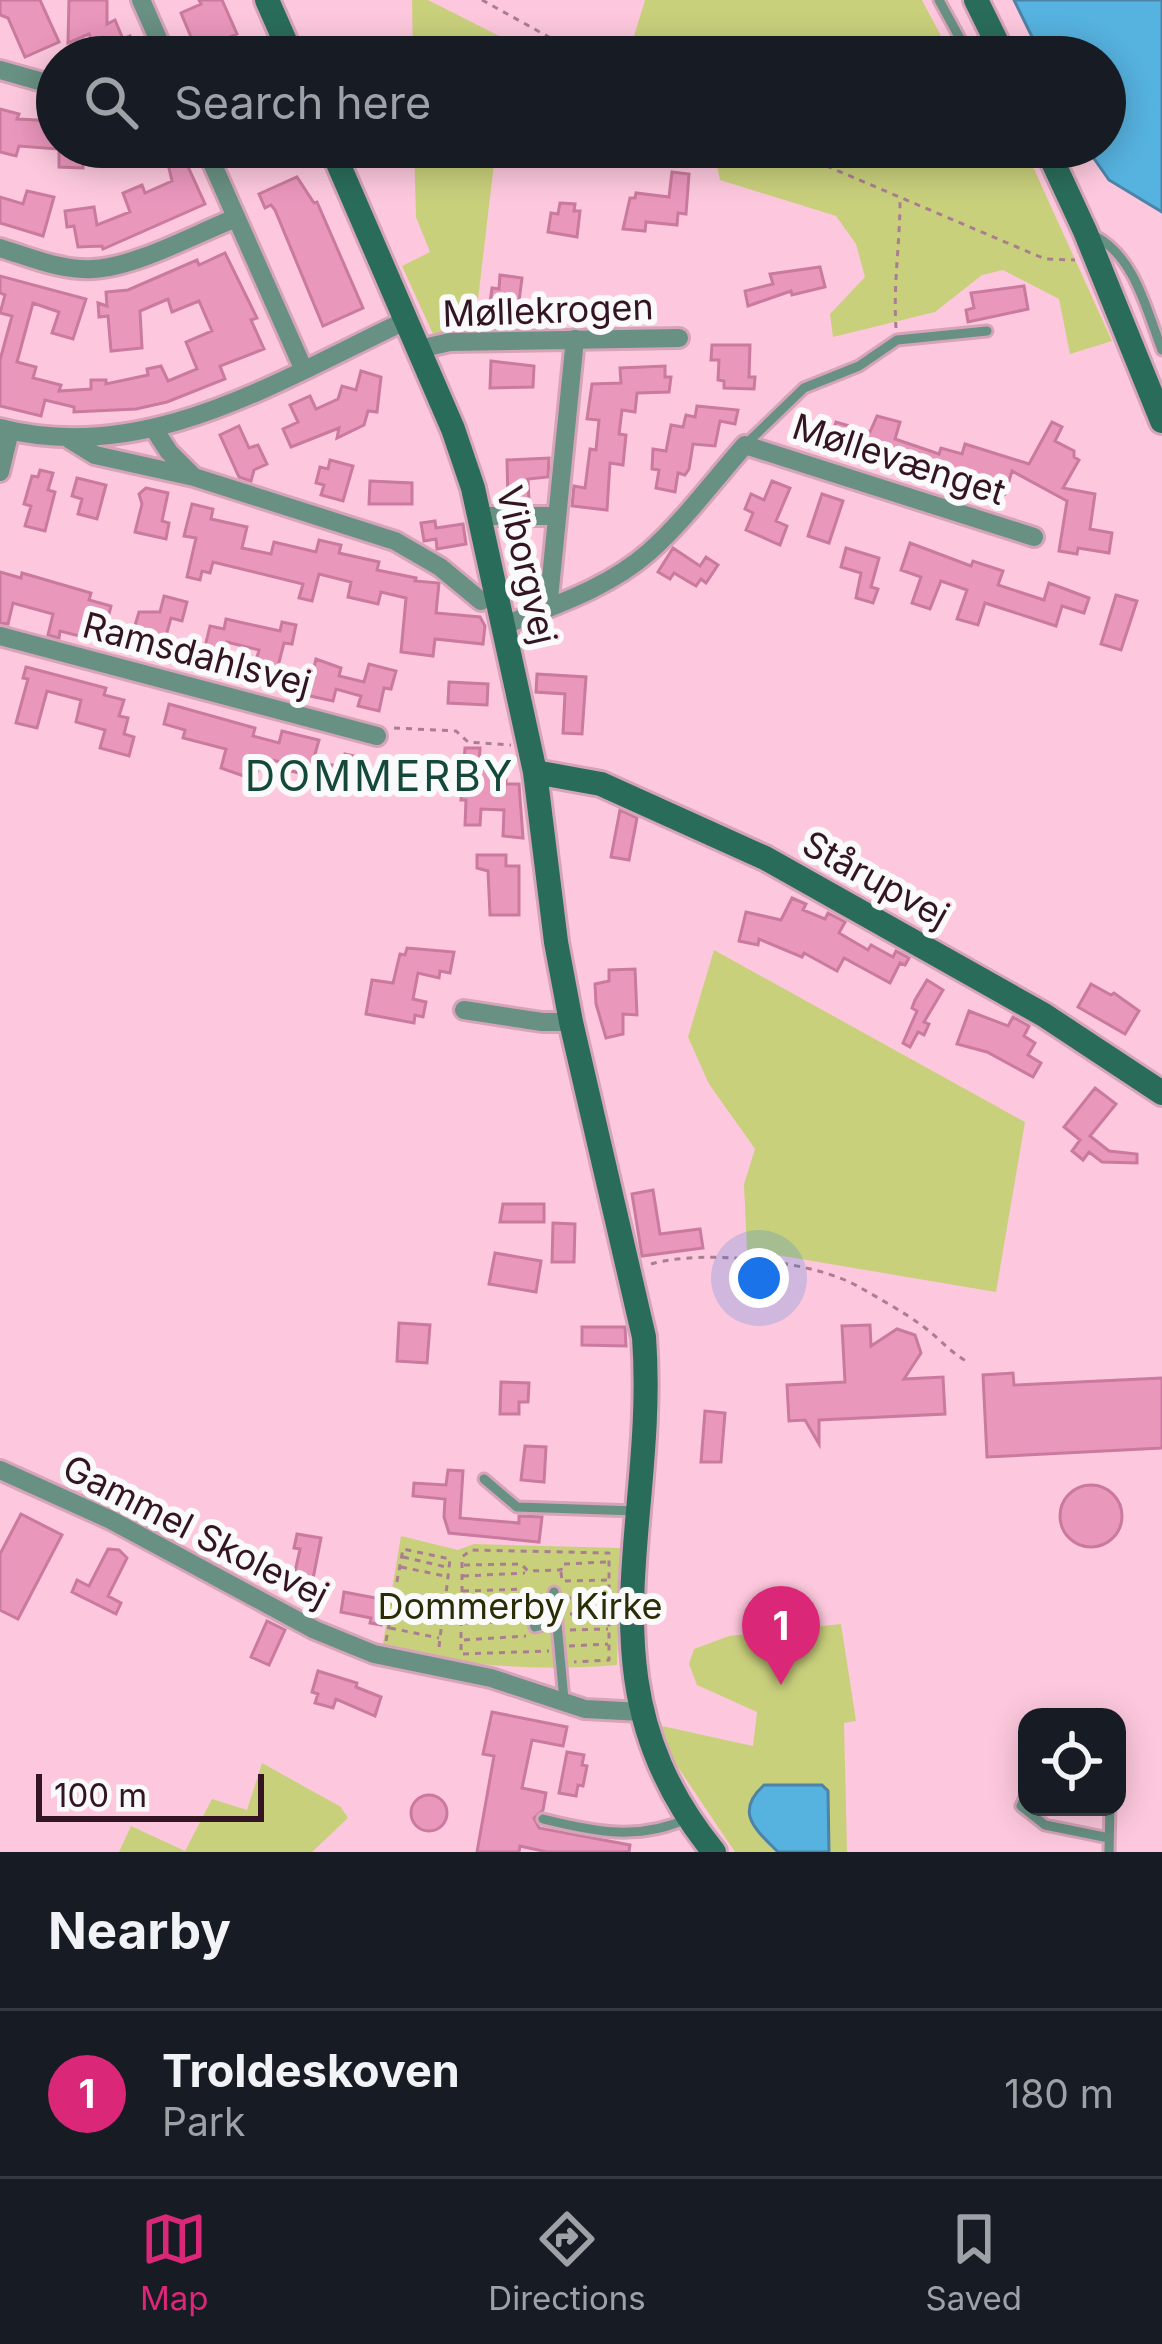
<!DOCTYPE html>
<meta charset="utf-8">
<style>
body{margin:0;font-family:Inter,sans-serif;background:#242831;color:#f1f3f6}
.controls{position:absolute;right:36px;bottom:36px;display:grid;overflow:hidden;border-radius:24px;box-shadow:0 6px 30px #0003}
.controls button{width:108px;height:108px;display:grid;place-items:center;padding:0;border:0;border-bottom:3px solid #363941;background:#171b24;color:#f1f3f6;font:60px sans-serif}
.scale{position:absolute;left:36px;bottom:30px;width:228px;box-sizing:border-box;padding-left:12px;border:6px solid #331423;border-top:0;font-size:33px;line-height:42px;white-space:nowrap;color:#331423;-webkit-text-stroke:9px #fafafa;paint-order:stroke}
.you{position:absolute;left:759px;top:1278px;width:42px;height:42px;margin:-30px;border:9px solid #fff;border-radius:50%;background:#1a73e8;box-shadow:0 0 0 18px #1a73e833}
.badge{display:grid;place-items:center;width:78px;height:78px;border-radius:50%;background:#db2777;color:#fff;font-size:39px;font-weight:700}
.pin{position:absolute;translate:-50% -99px;filter:drop-shadow(0 3px 6px #0008)}
.pin::after{content:'';position:absolute;top:63px;width:42px;height:36px;background:inherit;clip-path:polygon(0 0,100% 0,50% 100%)}
.list{margin:0;padding:0;list-style:none}
h2{display:flex;justify-content:space-between;align-items:center;height:156px;margin:0;padding:0 48px;font-size:51px}
h2 small{font-size:39px;font-weight:400;color:#9ea1a6}
.list li{display:grid;grid-template-columns:78px 1fr auto;gap:36px;align-items:center;box-sizing:border-box;height:168px;padding:0 48px;border-top:3px solid #363941}
.list b{display:block;font-size:45px;white-space:nowrap}
.list p{margin:0;font-size:39px;white-space:nowrap;color:#9ea1a6}
.list em{font-size:39px;font-style:normal;color:#9ea1a6}
.icon{flex:none;width:66px;height:66px;fill:none;stroke:currentColor;stroke-width:2;stroke-linecap:round;stroke-linejoin:round}
.map{position:relative;flex:none;width:1162px;height:1852px;overflow:hidden}
.search{position:absolute;background:#171b24;box-shadow:0 6px 30px #0003;left:36px;right:36px;top:36px;height:132px;display:flex;align-items:center;gap:30px;box-sizing:border-box;padding:0 42px;border-radius:66px;color:#9ea1a6;font-size:45px}
.sheet{height:324px;background:#171b24}
nav{display:flex;justify-content:space-around;align-items:center;box-sizing:border-box;height:168px;border-top:3px solid #363941;background:#171b24;font-size:33px;color:#9ea1a6}
nav a{display:grid;justify-items:center;gap:6px}
nav .on{color:#db2777}
.map>svg:first-child{display:block}
</style>
<div class="map">
<svg width="1162" height="1852" viewBox="0 0 1162 1852">
<rect width="100%" height="100%" fill="#fdc8dd"/>
<path fill="#c9d07c" d="M412,0H428L509,41L507,57H413Z
M645,0H922L952,57H646L634,36Z
M414,147H496L474,333L433,334L402,266L430,252L416,217Z
M713,147H1024L1112,341L1070,354L1059,299L1003,270L982,275L935,312L833,337L830,314L865,277L856,244L836,216L720,180Z
M714,950L1025,1122L996,1292L747,1250L744,1184L755,1149L709,1084L688,1037Z
M401,1536L458,1550L474,1544L620,1548L617,1665C537,1672 460,1665 382,1649Z
M841,1624L856,1721L844,1723L847,1852H735L671,1757L662,1726L753,1746L757,1712L697,1685L689,1664L694,1649L729,1636Z
M262,1763L341,1807L348,1818L312,1852H119L131,1826L185,1851L212,1799L247,1810Z"/>
<path fill="#56b2df" stroke="#4c83a7" stroke-width="3" d="M1014,0H1162V212L1109,180L1086,147H1105V57H1042Z
M764,1785H822L828,1791L829,1852H778C755,1829 734,1812 764,1785Z"/>
<path fill="#ea97bc" stroke="#ca7a9e" stroke-width="3" d="M0,0H40L59,42L25,57L8,18L0,15Z
M69,0H107V24L115,20L123,39L130,36L136,51L124,57H107L101,44L95,47L89,34L68,43Z
M199,0H222L237,34L207,47L210,57H186L179,41L191,37L181,13L201,4Z
M0,109L19,114L17,119L57,121V149L19,146L16,156L0,152Z
M59,147H111V160L83,159V168L59,167Z
M164,147H179L205,204L103,249L102,246L78,247L74,226L67,227L65,211L94,207L97,225L130,212L123,193L142,185L145,193L172,181Z
M672,172L689,174L686,214L678,213L677,225L646,222L645,231L623,229L630,198H635L636,193L669,197Z
M297,177L314,203L317,202L363,308L323,326L275,210L271,205L265,208L259,194Z
M27,191L54,197L43,236L0,223V197L23,204Z
M560,203L575,204L574,211H580L577,237L548,232L551,213L558,214Z
M225,253L257,318L251,320L264,349L220,366L225,379L167,402L136,409L74,412V407L45,400L41,416L0,406V360L12,316L0,313L5,295L0,293V276L86,299L73,339L52,333L59,312L33,303L17,362L36,367L33,378L61,385L59,391L91,389V380H106V384L148,375L147,369L161,366L168,381L197,369L186,342L212,331L199,301L172,312L168,299L140,311L142,348L111,351L108,316L99,317L98,303L107,306L106,292L128,290L197,260L199,265Z
M820,267L825,287L792,295L791,291L748,306L745,291L773,284L770,274Z
M500,275L522,278L518,309L500,307L498,318L481,316L483,302L490,303L492,288L499,289Z
M1024,286L1028,309L968,322L966,310L974,308L971,293Z
M712,345H750L749,377H755L754,389L724,388V381L718,380L719,360H711Z
M491,361L534,366L533,387L490,388Z
M665,366V377H671L669,392L637,393L635,412L622,410L619,434L626,435L623,465L610,463L607,510L572,506L574,486L585,488L590,449L596,450L599,420L587,419L592,384L621,383L620,368Z
M361,371L381,377L377,412L368,411L364,425L337,438L339,428L291,447L283,429L298,422L290,405L310,396L316,409L338,399L342,386L356,390Z
M697,406L738,410L735,424L720,421L715,446L693,444L689,469L685,475L678,473L675,492L656,488L659,470L652,469L653,449L666,451L671,425L683,427L686,415L695,417Z
M877,416L900,422L895,439L939,454L941,448L962,454L965,444L1029,464L1052,422L1062,427L1055,441L1074,451V457L1079,460L1063,488L1095,494L1090,529L1112,533L1109,553L1078,548L1077,554L1059,551L1067,501L1012,471L1005,494L950,477L948,483L891,465L890,468L828,447L836,422L870,432Z
M239,426L249,448L258,445L267,464L254,470L251,481L239,477L220,435Z
M549,458L548,477L528,479L529,502H508L507,460Z
M330,460L353,466L343,501L321,495L324,485L316,483L320,467L328,469Z
M40,470L53,473L48,490L55,492L45,531L25,526L31,506L24,504L32,476L38,477Z
M77,478L106,485L97,519L78,514L82,499L72,496Z
M370,481L412,483V504H369Z
M772,481L790,488L776,521L787,526L780,545L746,530L753,513L745,509L751,494L764,500Z
M146,488L168,493L162,521L169,523L166,539L135,532L142,504L139,494Z
M822,494L843,501L829,543L808,536Z
M192,504L213,509L211,519L247,527L242,548L271,554L274,542L316,552L319,540L341,545L339,553L379,562L377,570L416,578L415,581L439,583L436,613L480,617L485,626L483,644L435,639L433,656L401,652L406,598L381,592L378,604L348,597L351,582L319,574L312,601L299,598L303,584L213,562L210,573L202,571L200,580L187,577L196,538L184,536Z
M435,521L436,528L463,524L466,544L437,549L436,539L424,541L421,523Z
M910,543L971,566L973,561L1003,571L998,585L1044,600L1049,583L1089,598L1084,613L1062,606L1056,626L985,603L978,625L957,619L967,590L941,581L930,609L912,603L921,577L901,570Z
M673,548L700,566L706,557L718,565L706,583L701,579L696,586L674,573L670,579L658,572Z
M846,548L879,558L871,587L878,589L873,603L856,598L861,573L841,567Z
M0,572L21,578L22,573L91,593L89,600L111,606L107,622L117,624L111,644L60,631L59,638L48,635L53,614L13,603L8,624L0,623Z
M1116,595L1137,601L1121,650L1101,644Z
M164,596L187,602L182,621L171,618L160,657L140,651L146,632L134,629L139,612H160Z
M226,619L280,631L282,622L296,625L292,644L284,643L278,666L312,675L316,659L341,668L339,676L364,682L369,664L396,671L391,689L384,688L379,711L358,706L361,696L336,689L333,701L292,692L293,687L252,676L259,650L227,642L219,672L189,664L186,652L193,648L204,651L210,626L224,629Z
M26,667L106,688L104,695L124,700L119,716L128,718L124,734L134,737L129,756L100,748L105,730L76,722L81,700L47,691L37,728L16,723L28,679L23,678Z
M537,674L586,677L582,734L563,733L565,694L536,692Z
M449,682L488,684L487,705L448,703Z
M169,704L255,728L253,736L279,743L282,731L319,740L313,761L342,767L345,754L363,758L356,788L291,771L293,765L268,759L266,768L259,766L255,780L221,768L226,749L183,738L185,730L164,724Z
M465,748H480L479,766L506,768V784H519L523,838L503,836L504,810L481,809L480,825H465L466,800H461Z
M620,810L637,818L629,860L611,857Z
M477,855H506V866H519V915H490L488,871L477,868Z
M792,898L806,904L803,910L825,919L828,913L845,922L839,933L868,950L871,945L893,957L896,951L909,958L905,965L900,963L890,983L844,958L837,971L804,953L802,957L759,939L758,945L739,941L746,912L781,920Z
M407,948L454,952L450,973L440,971L439,978L418,973L413,999L426,1002L423,1017L415,1015L414,1023L366,1014L372,980L393,983L400,954L405,955Z
M635,969L637,1015L623,1014V1034L606,1038L596,1004L595,984L609,981V970Z
M927,980L943,990L924,1022L929,1024L924,1035L918,1032L910,1047L903,1043L917,1011L912,1008L915,1000Z
M1091,984L1111,995L1114,993L1139,1011L1125,1034L1078,1007Z
M969,1011L1008,1026L1013,1017L1029,1026L1024,1036L1035,1043L1028,1055L1041,1063L1033,1077L987,1052L957,1044Z
M1095,1088L1116,1104L1090,1136L1109,1151L1137,1154V1163L1102,1162L1089,1152L1083,1160L1072,1151L1080,1140L1064,1127Z
M653,1190L660,1234L700,1229L703,1248L642,1256L632,1194Z
M503,1204H544V1222H500Z
M553,1223L575,1224L574,1262H552Z
M495,1253L541,1261L536,1292L489,1284Z
M399,1323L430,1325L427,1363L397,1361Z
M870,1325L871,1346L897,1329L915,1335L921,1353L904,1379L943,1377L945,1414L819,1420V1444L805,1420L789,1421L787,1385L845,1382L842,1326Z
M582,1327H625L626,1346L582,1345Z
M1013,1373L1014,1385L1162,1378V1448L987,1457L983,1375Z
M501,1382L529,1383L528,1402H519V1414H500Z
M705,1411L725,1413L721,1462H701Z
M525,1446L546,1447L544,1482L521,1480Z
M448,1470L463,1471L460,1518L519,1523V1516L542,1517L539,1542L449,1533L444,1517L445,1499L413,1496L414,1483L446,1485Z
M1060 1516a31 31 0 1 1 62 0a31 31 0 1 1-62 0Z
M21,1514L62,1535L18,1619L0,1610V1554Z
M297,1534L321,1538L310,1594L291,1590L300,1549L294,1548Z
M108,1549L119,1550L127,1558L108,1596L121,1603L116,1614L72,1592L77,1580L89,1586Z
M344,1592L386,1600L381,1625L370,1623L371,1618L341,1612Z
M267,1621L285,1630L269,1665L251,1657Z
M318,1671L357,1683L356,1687L381,1697L375,1716L336,1699L333,1708L315,1703L318,1694L312,1692Z
M492,1712L567,1727L563,1746L532,1740L522,1788L546,1793L543,1810L534,1818L539,1828L630,1845L629,1852H547L520,1846L519,1852H477L494,1756L483,1754Z
M567,1752L584,1755L582,1765L587,1766L583,1786L578,1785L576,1796L559,1793Z
M411 1813a18 18 0 1 1 36 0a18 18 0 1 1-36 0Z"/>
<g fill="none" stroke-linecap="round" stroke-linejoin="round">
<g stroke="#d5a4b8" stroke-width="15">
<path id="lane" d="M939,0L970,57
M1095,236C1135,257 1146,309 1162,350
M745,445L804,388L859,366L897,340L987,331
M484,1479L517,1507L636,1511
M554,1592L564,1700
M444,1608L529,1605L535,1627L557,1621
M1027,1793L1021,1806L1045,1825L1109,1838
M543,1819C595,1832 639,1841 689,1818
M1109,1852L1110,1807"/>
</g>
<g stroke="#d5a4b8" stroke-width="24">
<path id="street" d="M141,0L166,57
M0,70L57,86
M205,147L303,368
M0,248C30,257 61,271 93,269C136,267 195,234 236,218
M419,349L450,342L679,338
M0,428C146,466 279,380 407,320
M154,429L169,452L194,477
M69,439L95,455L194,477L395,541L440,567L481,601
M0,472L10,431
M479,516H557
M548,608L575,339
M505,625C555,605 608,588 649,552C684,521 714,480 745,445L1034,537
M0,636L377,736
M464,1010L542,1022H571
M0,1470L111,1520L315,1630L374,1654L491,1678L585,1709L642,1712"/>
</g>
<g stroke="#d5a4b8" stroke-width="30">
<path id="secondary" d="M267,0L292,57
M976,0L1004,57
M331,147L453,429L473,488L535,772L556,942L571,1022L644,1337C658,1526 575,1682 714,1852
M1046,147L1085,231L1162,421
M535,772L601,784L765,858L1044,1015L1162,1093"/>
</g>
<path stroke="#aa7e91" stroke-width="3" stroke-dasharray="6 6" stroke-linecap="butt" d="M482,0L585,57
M782,147L1045,259L1075,260
M896,328C893,284 900,244 900,200
M394,728L456,731L468,742L511,745
M651,1264C703,1249 814,1260 861,1288C882,1300 905,1313 924,1327C940,1339 951,1353 968,1362
M403,1557L446,1567
M464,1565L521,1564L528,1571L561,1570L562,1564L608,1562
M401,1567L445,1576
M561,1572L562,1581L610,1580
M463,1576L525,1573
M463,1591L527,1589
M462,1592V1557L471,1550L609,1553V1660L574,1662
M395,1598L433,1606
M565,1598H609
M393,1613L442,1624
M570,1614L609,1613
M461,1620V1654L549,1651
M463,1623L520,1621
M390,1628L439,1638
M570,1630L608,1629
M464,1640L526,1636
M386,1641L403,1549L450,1559L446,1594
M569,1646L608,1644
M439,1647L442,1621"/>
<use href="#lane" stroke="#689083" stroke-width="9"/>
<use href="#street" stroke="#689083" stroke-width="18"/>
<use href="#secondary" stroke="#2a6c5a" stroke-width="24"/>
</g>
<g text-anchor="middle" dominant-baseline="central" stroke-width="12" stroke-linejoin="round" paint-order="stroke">
<g font-size="36" fill="#331423" stroke="#fafafa">
<text transform="translate(548 310) rotate(-2)">Møllekrogen</text>
<text transform="translate(899 459) rotate(18)">Møllevænget</text>
<text transform="translate(527 565) rotate(77)">Viborgvej</text>
<text transform="translate(197 654) rotate(15)">Ramsdahlsvej</text>
<text transform="translate(876 879) rotate(29)">Stårupvej</text>
<text transform="translate(196 1531) rotate(27)">Gammel Skolevej</text>
</g>
<g font-size="36" fill="#2a2c06" stroke="#fafafa">
<text x="520" y="1606">Dommerby Kirke</text>
</g>
<g font-size="42" letter-spacing="3" fill="#13483a" stroke="#fafafa">
<text x="380" y="775">DOMMERBY</text>
</g>
</g>
</svg>
<div class="controls">
<button><svg class="icon" aria-label="locate" viewBox="0 0 24 24"><circle cx="12" cy="12" r="6"/><path d="M12 2v4M12 18v4M2 12h4M18 12h4"/></svg></button>
</div>
<div class="scale">100 m</div>
<div class="you"></div>
<div class="pin badge" style="left:781px;top:1685px">1</div>
<div class="search"><svg class="icon" aria-label="search" viewBox="0 0 24 24"><circle cx="10" cy="10" r="6"/><path d="M15 15l6 6"/></svg>Search here</div>
</div>
<section class="sheet">
<h2>Nearby<small></small></h2>
<ul class="list">
<li><span class="badge">1</span><div><b>Troldeskoven</b><p>Park</p></div><em>180 m</em></li>
</ul>
</section>
<nav>
<a class="on"><svg class="icon" aria-label="map" viewBox="0 0 24 24"><path d="M3 6l6-2 6 2 6-2v14l-6 2-6-2-6 2zM9 4v14M15 6v14"/></svg>Map</a>
<a><svg class="icon" aria-label="directions" viewBox="0 0 24 24"><path d="M12 3l9 9-9 9-9-9zM9 14v-3h6M13 9l2 2-2 2"/></svg>Directions</a>
<a><svg class="icon" aria-label="saved" viewBox="0 0 24 24"><path d="M7 4h10v16l-5-4-5 4z"/></svg>Saved</a>
</nav>
